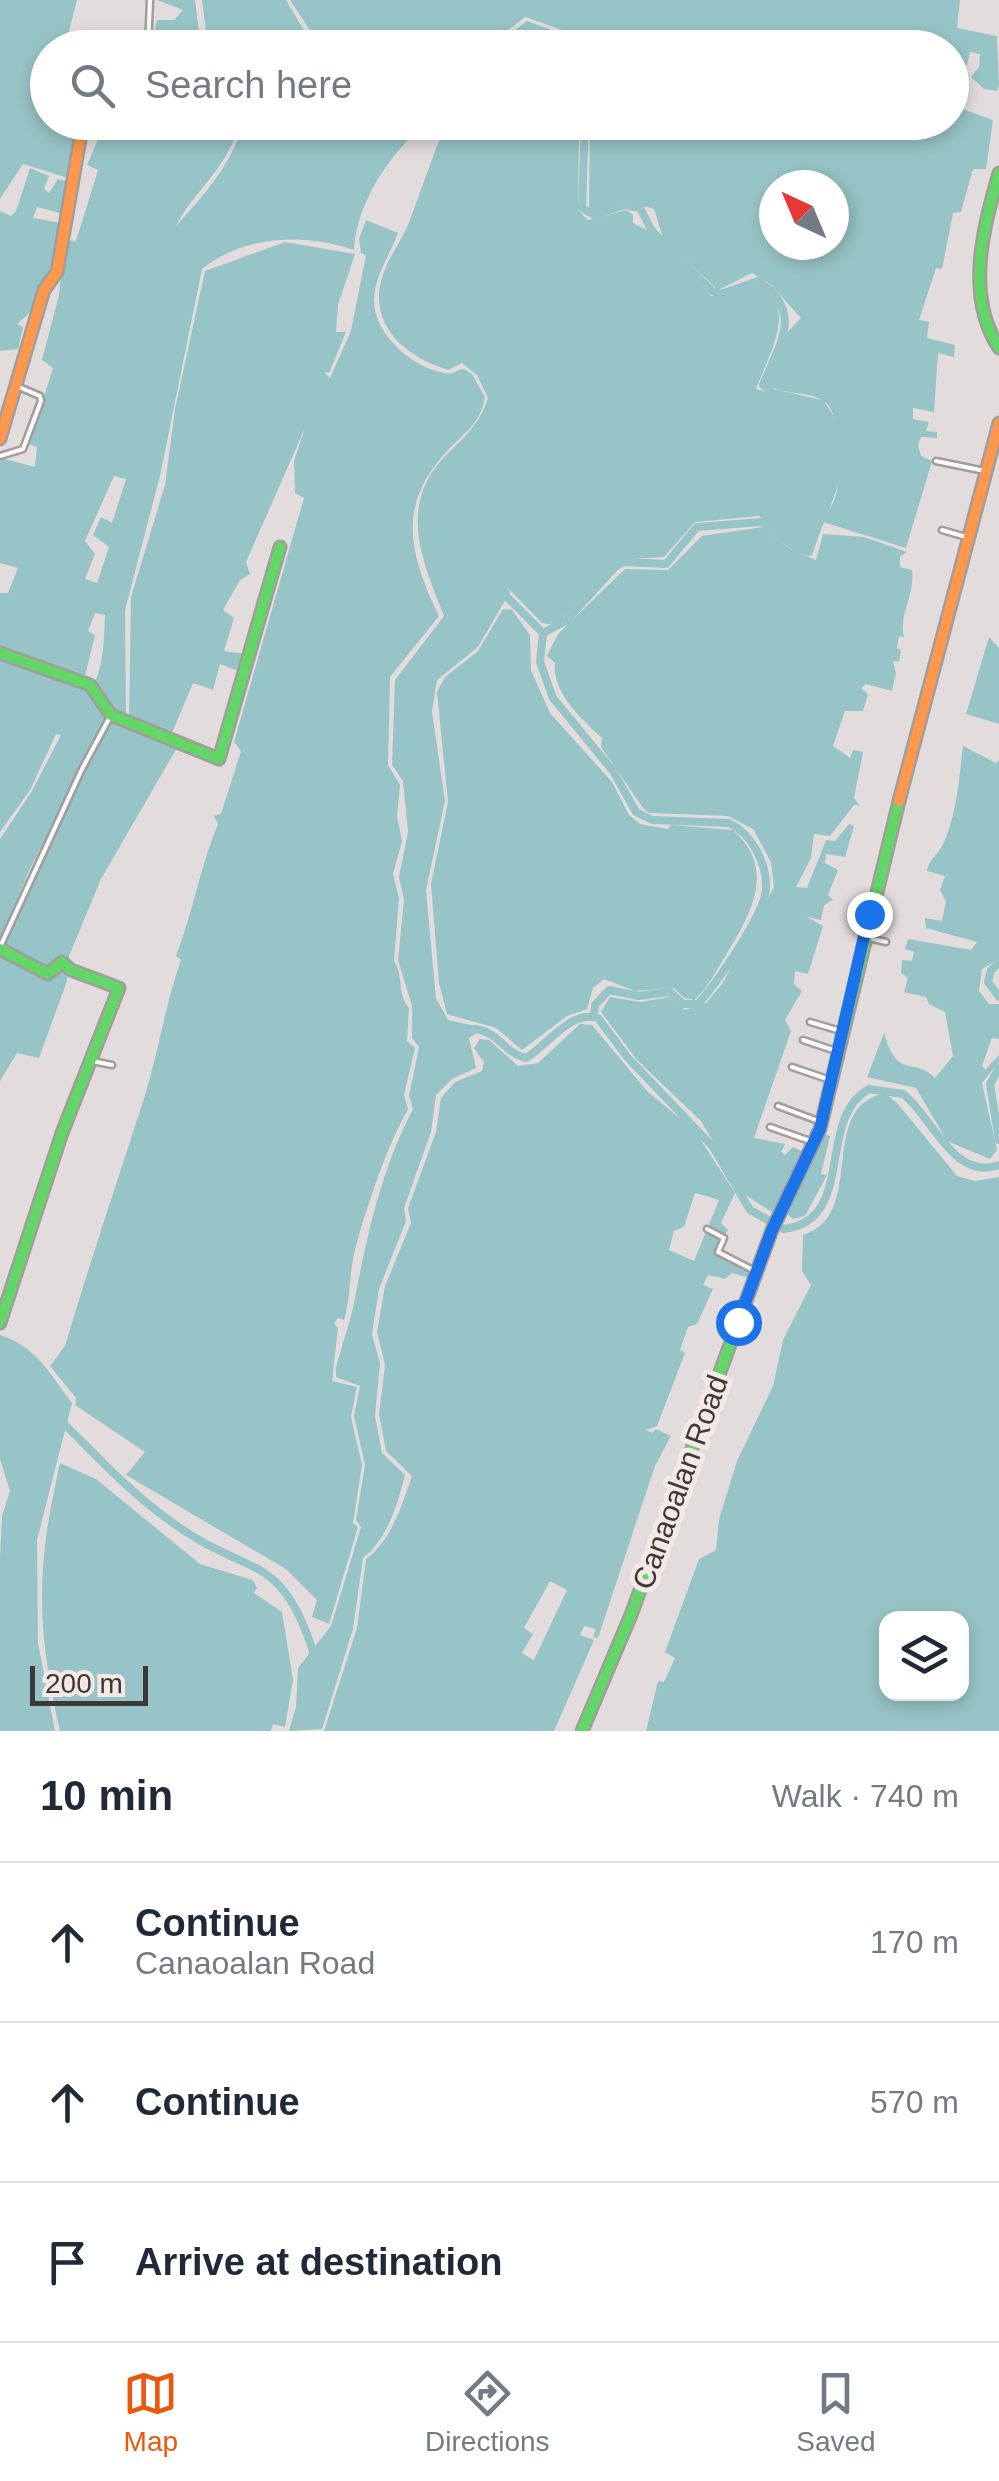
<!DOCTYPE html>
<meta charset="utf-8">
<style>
body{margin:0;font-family:Helvetica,sans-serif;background:#f6f6f7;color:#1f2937}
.controls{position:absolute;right:30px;bottom:30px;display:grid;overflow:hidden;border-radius:20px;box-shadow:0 5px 15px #0003}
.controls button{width:90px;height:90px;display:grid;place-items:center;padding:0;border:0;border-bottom:2px solid #e0e1e3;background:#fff;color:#1f2937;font:50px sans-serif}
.compass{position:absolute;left:759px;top:170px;width:90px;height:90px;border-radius:50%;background:#fff;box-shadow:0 5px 15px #0003;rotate:316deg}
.scale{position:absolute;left:30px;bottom:25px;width:118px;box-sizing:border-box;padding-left:10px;border:5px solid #3d3938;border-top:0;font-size:28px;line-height:35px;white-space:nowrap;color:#3d3938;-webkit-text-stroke:8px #f4e9e5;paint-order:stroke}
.stop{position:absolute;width:30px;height:30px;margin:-22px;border:8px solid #1a73e8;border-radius:50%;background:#fff}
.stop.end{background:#1a73e8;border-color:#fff;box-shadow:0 2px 10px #0008}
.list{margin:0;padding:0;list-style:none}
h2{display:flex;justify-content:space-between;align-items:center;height:130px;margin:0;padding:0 40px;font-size:42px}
h2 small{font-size:32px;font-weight:400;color:#747a83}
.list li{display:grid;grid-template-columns:65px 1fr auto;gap:30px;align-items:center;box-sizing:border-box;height:160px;padding:0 40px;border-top:2px solid #e0e1e3}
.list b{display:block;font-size:38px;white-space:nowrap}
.list p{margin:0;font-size:32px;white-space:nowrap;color:#747a83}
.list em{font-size:32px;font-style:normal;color:#747a83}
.icon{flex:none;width:55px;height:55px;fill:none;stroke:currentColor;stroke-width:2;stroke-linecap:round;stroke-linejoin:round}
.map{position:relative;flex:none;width:999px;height:1731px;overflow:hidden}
.search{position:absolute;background:#fff;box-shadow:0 5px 15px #0003;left:30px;right:30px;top:30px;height:110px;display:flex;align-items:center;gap:25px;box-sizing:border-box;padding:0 35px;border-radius:55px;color:#747a83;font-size:38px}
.sheet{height:610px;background:#fff}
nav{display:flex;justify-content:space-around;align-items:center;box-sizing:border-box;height:140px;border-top:2px solid #e0e1e3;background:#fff;font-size:28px;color:#747a83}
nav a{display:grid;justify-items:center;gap:5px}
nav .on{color:#ea580c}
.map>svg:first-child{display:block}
</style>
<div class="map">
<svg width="999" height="1731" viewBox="0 0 999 1731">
<rect width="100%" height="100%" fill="#e2dddc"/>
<path fill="#97c4c6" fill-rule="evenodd" d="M0,0H77L66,43L81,47L48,48V122L78,123L68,178L23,164L0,199Z
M157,0H195L201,47H151L157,20H174L183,10Z
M202,0H286L314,47H208Z
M290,0H960L957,28L997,36L999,85L997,91L984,89L971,77L979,67L980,54L970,52L967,65L959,66L952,80V48L611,47L525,17L487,47H321Z
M527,21L597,47H492Z
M952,105L993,120L986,169H973L961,212L953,213L942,269L936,268L919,320L929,322L927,338L955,345L954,357L938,353L934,412L913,408V419L929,422L926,431L937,432V438L921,437L918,445L921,456L932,461L906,548L823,522C827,513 834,503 836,494C841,476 841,413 825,402C809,390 783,396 766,384L784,336L801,318L770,284L752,273L718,290L663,238L654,209L625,201L594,212L589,209L590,123L952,122ZM834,185V245H774V185Z
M105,123H230V130L236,135C220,176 194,191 176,226C202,197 227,170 240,133L234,123H426C390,154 357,201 354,250C305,233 245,235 202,269L160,476L125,610L126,716L114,708L109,712L28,873L0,941V839L32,791L61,735L56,734L30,790L0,832V651L84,680L83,688L90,690C104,672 104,638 105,615L95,613L88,631L95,635L85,676L0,647V593H8L18,568L0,563V463L1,458L35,467L37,447L29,444L53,368L42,360L59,295L65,240L76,241L98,170L87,165ZM114,476L126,479L112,523L101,517L93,535L109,547L97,583L85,579L95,554L85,541Z
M446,123H492L490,132L494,123H579L578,210L588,220L627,210L633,215V223L649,231L711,296L759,285C800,306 767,358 756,389L821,407C851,450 831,508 807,550L781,537L759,516L695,522L664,557L619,560L556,625L542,623L507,587L510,592L478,647L437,680L432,712L445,801L426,890L436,998L448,1020L485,1028L469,1038L476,1068L452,1079L436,1095L431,1132L404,1208L406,1221L379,1289L372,1334L380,1363L375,1416L382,1453L405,1475C397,1506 388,1538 363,1558L353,1629L322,1729L289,1731L296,1707L298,1668L331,1626L361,1527L356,1520L365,1465L354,1416L360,1386L336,1377V1368C342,1343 352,1318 356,1293C368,1230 383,1166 413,1109L409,1096L419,1047L412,1038V1006L398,960L404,900L399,877L408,832L403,781L392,765L395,680L444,616C422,560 397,505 446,455C465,437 480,423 488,398L477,375L462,363L448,370C400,355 363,319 386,267C392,252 402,240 408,225C421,191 432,157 446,123Z
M30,168L49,176L44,189L49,193L58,179L67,181L60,213L37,207L33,218L61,223C59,261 46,302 17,324L23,327L18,349L0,351V211L11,216L16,211Z
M366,220L398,233C390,255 375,275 374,299C373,334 412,368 445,373C456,375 455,369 464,369L472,374L485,397C481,421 467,431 451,447C396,503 408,551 439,616L390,677L388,765L400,785L397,816L402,841L393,874L399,898L394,961C404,976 397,994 409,1008L407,1041L415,1048L404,1095L408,1109C387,1146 366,1208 355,1250C349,1273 351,1296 344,1320L338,1318L334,1323L338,1328L332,1381L357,1387L351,1417L362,1465L353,1523L358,1527L329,1624L312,1617L317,1600L286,1569L126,1475L145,1452L75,1405L76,1398L50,1366L65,1346C90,1261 119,1177 145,1095C159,1050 165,1005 181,960L176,956C193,912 200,867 218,824L214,816L221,814L241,751L234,742L304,498L295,493L294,461L305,428L246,562L250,574L240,580L223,610L234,618L224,651L252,655L253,663L243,673L220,664L213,690L193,683L169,740L178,746L101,879L69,956L67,981L39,1058L17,1053L0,1081V953L41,856L49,850L79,780L113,719L129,721L131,597L165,485L175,409L205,271L285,242L355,254L338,305L336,332H346L329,373L324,372L330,378L351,331L366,255L361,253L359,239Z
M763,527L791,550L816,560L823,534L864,537L907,552L900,557V567L912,570C915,597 898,615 904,637L899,636L897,648L901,650L899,662L893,661L896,673L892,691L866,684L861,688L868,694L863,711H845L833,746L850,758L853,750L863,752L854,798L859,805H854L830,836L814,834L811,858L796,887L807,888L826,840L835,841L849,824L854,826L845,857L826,854L825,863L838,870L828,895L833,900L824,905L821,920L807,917L823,926L808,974L795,971L794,984L802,991L785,1020L791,1031L754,1138L785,1144L781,1152L785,1155L793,1147L806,1153L776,1215L744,1194L701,1121L637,1060L601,1012L610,997L641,1002L669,997L685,1010L706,1003L722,984L774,887L771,862L753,829L728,816L649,813L643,808L601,747L602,738C582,719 552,694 555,663L547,656L558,634L625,569L668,570L702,536Z
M503,609L512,610L530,635L531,670L550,713L612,782L629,815L640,824L668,829L671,825L733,830C777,869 751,914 726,955C716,971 708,988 694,1000L684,998L674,988L635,991L604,979L593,988L587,1009L567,1016L522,1050L496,1028L447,1014L439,983L431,884L448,802L437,692L445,677L478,651Z
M989,637L999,648V724L966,714Z
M963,746L996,763L999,760V959L982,969L979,991L989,1004H999V1039L992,1038L982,1066L985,1070L999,1055V1062L982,1083L997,1150L990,1159L947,1141L916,1088L867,1077L884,1033C898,1082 913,1055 935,1078L953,1056L945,1012L929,1004L926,997L904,992L908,978L901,973L902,960L912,961L914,952L905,949L908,939L971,950L977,942L926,928L925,918L942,921L946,901L940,890L945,876L927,871C929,859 938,855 943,844C957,814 959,779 963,746Z
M580,1024L592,1025L647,1091L695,1131L735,1193L721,1223L728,1230L715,1251L751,1271L749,1278L732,1273L725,1279L708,1275L703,1285L713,1289L697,1324L688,1327L680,1350L685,1353L657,1426L646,1430L652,1433L656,1429L671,1436L655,1466L598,1638L593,1637L596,1629L584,1626L580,1635L594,1640L554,1731H324L357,1628L366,1559C391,1541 402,1505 412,1476L386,1451L379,1414L385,1365L377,1332L385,1286L411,1223L408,1208L436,1132L441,1098L455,1082L482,1071L484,1062L474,1048L480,1039L489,1040L518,1066L538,1063ZM695,1193L719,1200L694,1261L669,1250L674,1231L684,1227ZM550,1581L567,1590L534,1660L522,1653L533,1634L524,1628Z
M878,1095H887L898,1104L957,1176L975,1181L999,1177V1731H646L658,1681L664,1682L675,1658L665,1652L699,1559L716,1550L719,1519L737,1461L773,1386L783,1340L811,1285L802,1271L803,1235C866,1216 819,1114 878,1095ZM962,1618V1694H886V1618Z
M823,1134L830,1136L821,1174L827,1175L805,1216L793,1219L786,1213Z
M0,1335C36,1346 50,1374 72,1403L37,1540L38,1643L55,1731H0V1558L2,1516L10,1491L0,1459Z
M60,1463L96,1479L200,1564L253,1580L257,1588L254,1593L282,1612L293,1680L285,1727L273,1724L271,1731H60C36,1625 36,1569 60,1463Z"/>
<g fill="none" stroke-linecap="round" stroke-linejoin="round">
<path stroke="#97c4c6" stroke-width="8" d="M502,592L543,633L540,662L553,698L613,771L636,812L652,820L729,823C752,834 767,863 766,889C765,914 716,984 698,1004H683L670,992L639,996L609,990L595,1005L594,1016
M543,633L566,621L615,567L623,562L666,564L697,527L762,522L797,549L809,552C824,502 860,456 821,404L773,393L763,385C779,344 805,312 758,281L721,294L712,291L652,231L640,208L625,205L594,215L582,208L585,122
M999,963L991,970L988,982L999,997
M475,1029C499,1032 504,1053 526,1058C549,1044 570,1010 598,1018L628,1058L713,1147L750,1210L784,1229C857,1220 815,1119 869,1089L903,1094C931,1114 953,1182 999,1165
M999,1068L990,1084L999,1140
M60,1420C97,1456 130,1493 173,1523C250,1579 282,1549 315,1658"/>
<g stroke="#a19d9c" stroke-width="9">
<path id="street" d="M148,48L150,0
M0,456L23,449L41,401L40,396L19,387
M936,461L985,471
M942,530L966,537
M864,937L886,942
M0,947L82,769L111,715
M810,1022L844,1032
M803,1040L836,1051
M92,1061L112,1065
M792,1067L830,1080
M778,1106L821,1122
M770,1127L813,1142
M707,1229L724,1238L718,1252L757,1272"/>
</g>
<g stroke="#a19d9c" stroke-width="15">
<path id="fast" d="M999,173C983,229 965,296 999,348
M0,653L90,685L111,715L219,759L280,547
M0,949L48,974L62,962L71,970L119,988L62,1133L0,1323
M582,1731L631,1615L772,1230L820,1129L899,801"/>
</g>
<g stroke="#a19d9c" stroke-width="15">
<path id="slow" d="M0,439L44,290L57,272L83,122
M899,801L999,423"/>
</g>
<use href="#street" stroke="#fbfafa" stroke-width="4"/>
<use href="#fast" stroke="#63d668" stroke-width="10"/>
<use href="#slow" stroke="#ff974d" stroke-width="10"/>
</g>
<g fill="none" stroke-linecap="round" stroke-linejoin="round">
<path stroke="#1a73e8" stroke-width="12" d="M738,1322L772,1230L820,1129L869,914"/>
</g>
<g text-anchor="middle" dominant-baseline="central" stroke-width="10" stroke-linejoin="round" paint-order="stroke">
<g font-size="30" fill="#3d3938" stroke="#f4e9e5">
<text transform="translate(680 1482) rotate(-70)">Canaoalan Road</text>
</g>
</g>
</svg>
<div class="controls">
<button><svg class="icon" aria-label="layers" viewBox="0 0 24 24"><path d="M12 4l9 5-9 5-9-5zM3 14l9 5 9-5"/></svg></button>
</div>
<svg class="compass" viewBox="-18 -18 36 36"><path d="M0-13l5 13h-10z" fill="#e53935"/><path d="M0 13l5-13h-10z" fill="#747a83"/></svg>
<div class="scale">200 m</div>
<div class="stop" style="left:738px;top:1322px"></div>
<div class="stop end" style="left:869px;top:914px"></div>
<div class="search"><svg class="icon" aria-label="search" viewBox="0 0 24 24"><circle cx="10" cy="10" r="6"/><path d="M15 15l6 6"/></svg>Search here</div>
</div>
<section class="sheet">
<h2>10 min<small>Walk · 740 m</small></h2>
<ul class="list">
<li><svg class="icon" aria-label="ahead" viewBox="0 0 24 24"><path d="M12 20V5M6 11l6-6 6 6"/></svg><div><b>Continue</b><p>Canaoalan Road</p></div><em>170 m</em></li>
<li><svg class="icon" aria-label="ahead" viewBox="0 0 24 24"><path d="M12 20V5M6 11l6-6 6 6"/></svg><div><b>Continue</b></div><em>570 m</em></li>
<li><svg class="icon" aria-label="arrive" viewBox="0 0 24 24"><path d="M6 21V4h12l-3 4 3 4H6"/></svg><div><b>Arrive at destination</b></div></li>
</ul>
</section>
<nav>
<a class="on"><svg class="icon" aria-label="map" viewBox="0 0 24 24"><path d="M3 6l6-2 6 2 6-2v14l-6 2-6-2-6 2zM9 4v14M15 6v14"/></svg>Map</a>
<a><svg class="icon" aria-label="directions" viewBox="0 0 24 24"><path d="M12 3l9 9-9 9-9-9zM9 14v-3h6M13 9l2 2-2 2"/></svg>Directions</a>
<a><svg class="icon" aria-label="saved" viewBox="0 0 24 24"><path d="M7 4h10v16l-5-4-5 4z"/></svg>Saved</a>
</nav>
